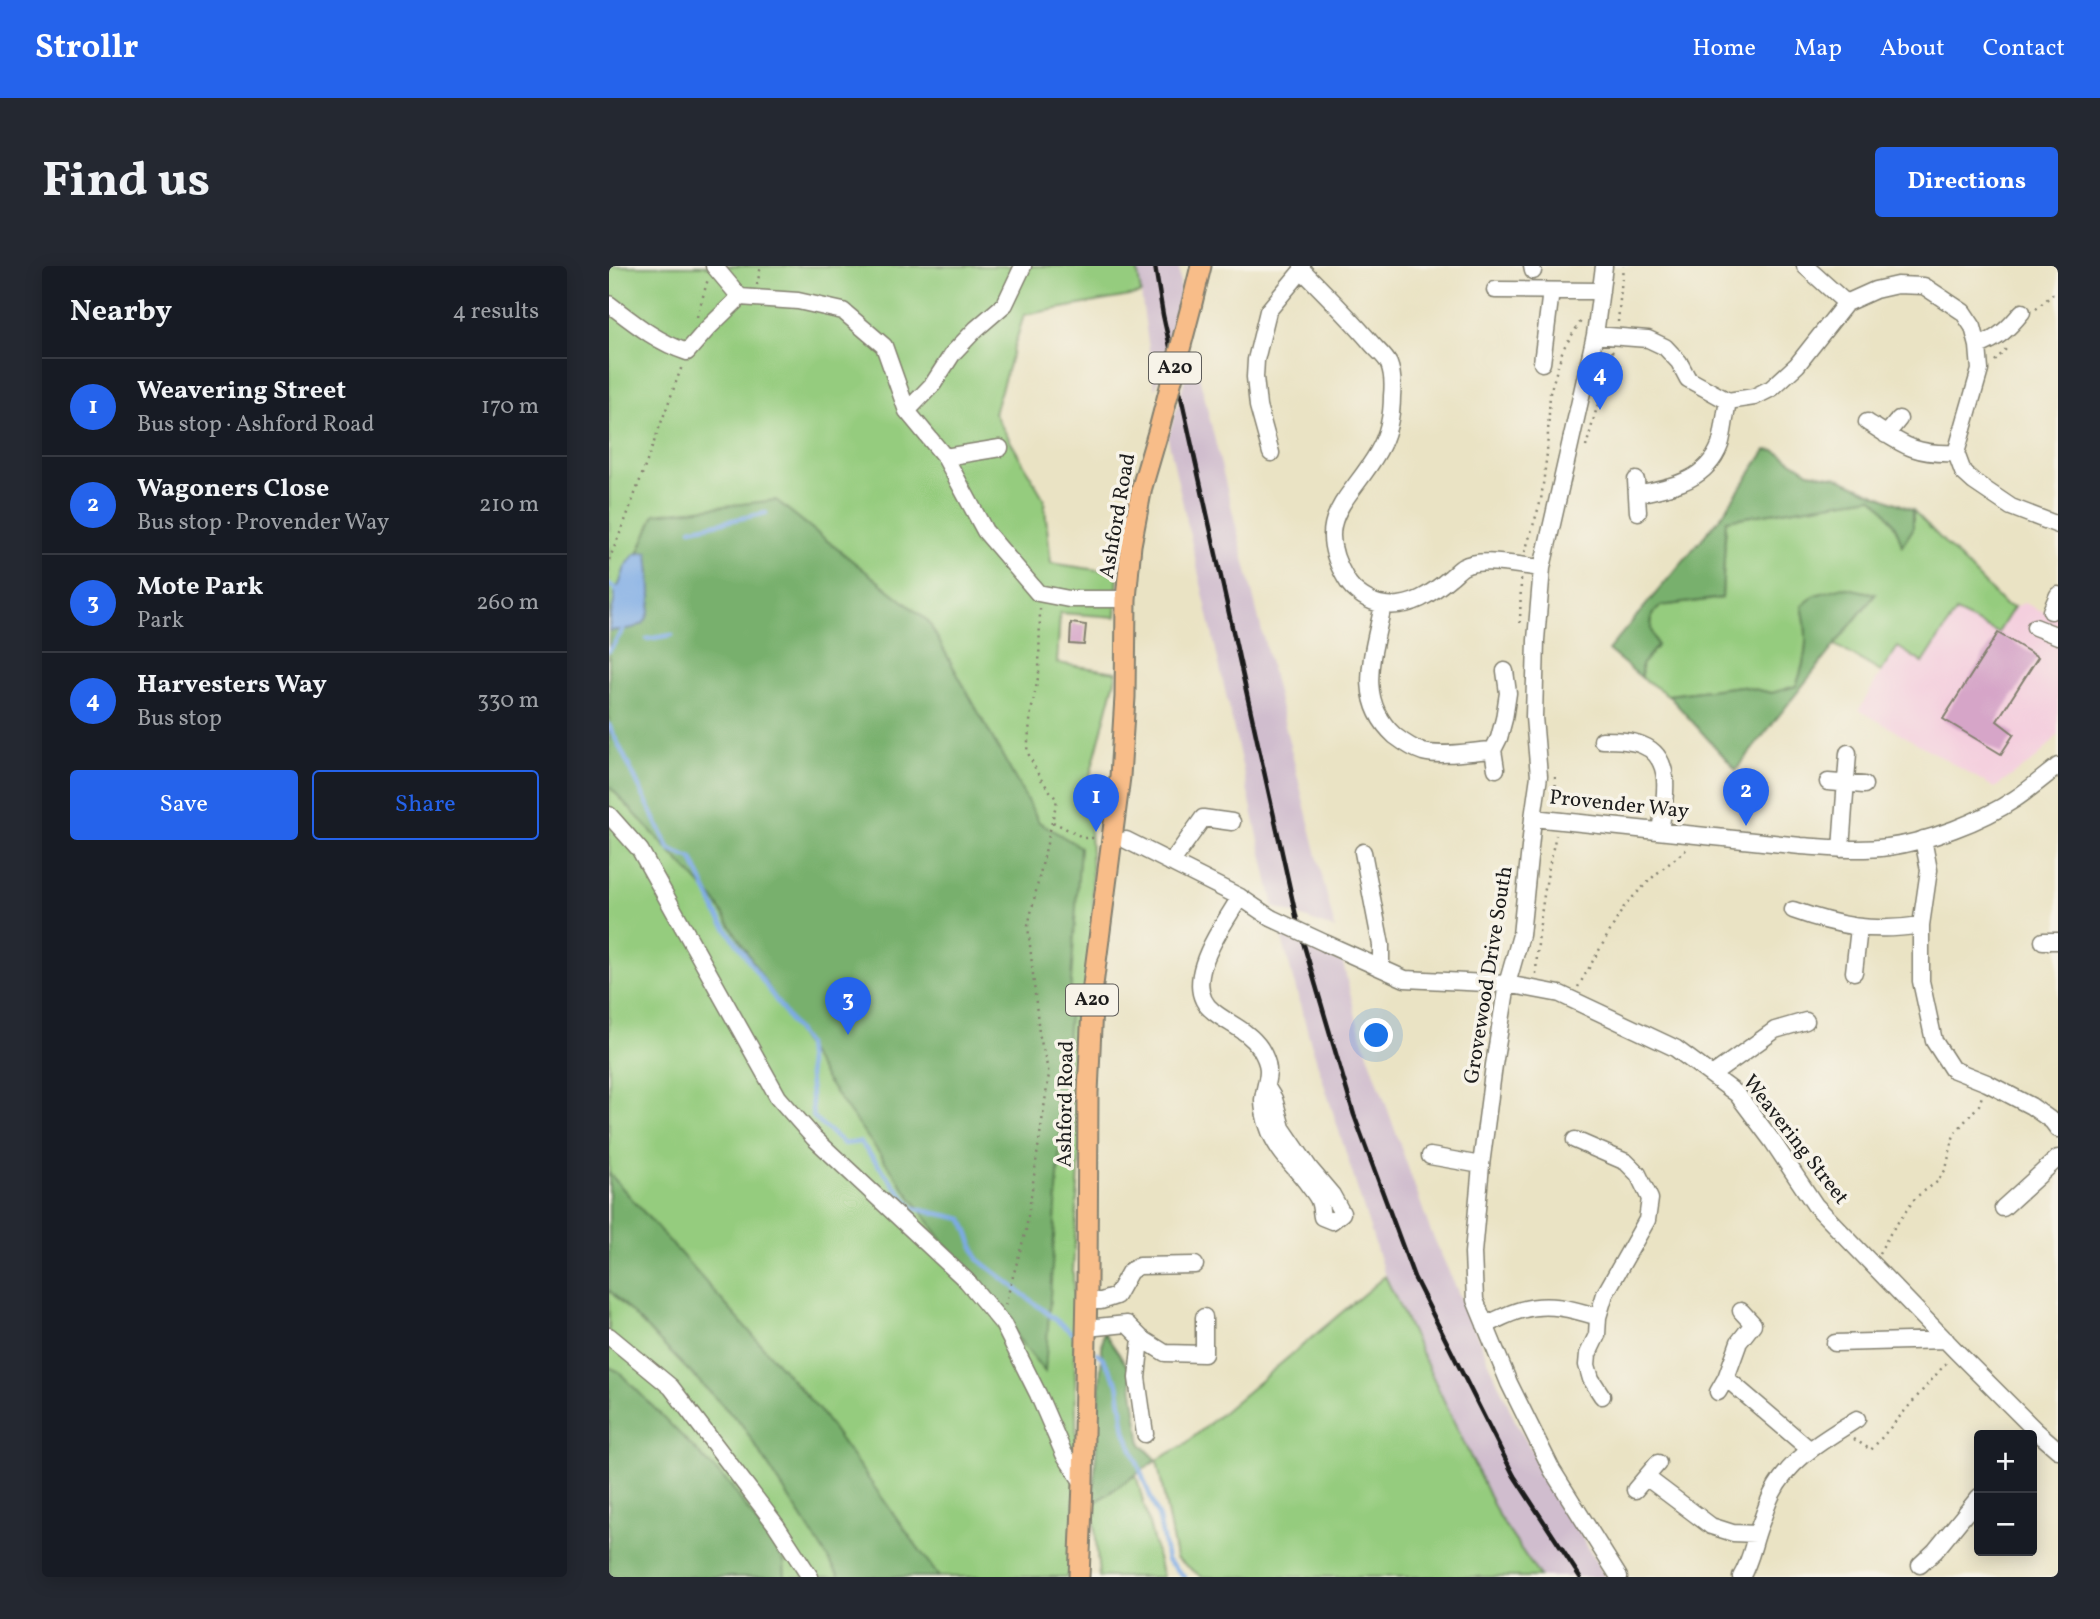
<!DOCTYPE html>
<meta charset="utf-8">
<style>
body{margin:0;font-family:Vollkorn,serif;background:#242831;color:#f1f3f6}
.controls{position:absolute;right:21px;bottom:21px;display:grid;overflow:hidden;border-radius:7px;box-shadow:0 4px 18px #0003}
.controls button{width:63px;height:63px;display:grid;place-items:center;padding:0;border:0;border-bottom:2px solid #363941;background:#171b24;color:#f1f3f6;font:35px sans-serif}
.you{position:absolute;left:768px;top:770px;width:24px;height:24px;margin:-18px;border:5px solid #fff;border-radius:50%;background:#1a73e8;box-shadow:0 0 0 10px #1a73e833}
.badge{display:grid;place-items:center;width:46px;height:46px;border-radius:50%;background:#2563eb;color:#fff;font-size:23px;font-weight:700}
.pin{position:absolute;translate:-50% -58px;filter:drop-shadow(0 2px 4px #0008)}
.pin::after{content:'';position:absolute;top:37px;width:24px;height:21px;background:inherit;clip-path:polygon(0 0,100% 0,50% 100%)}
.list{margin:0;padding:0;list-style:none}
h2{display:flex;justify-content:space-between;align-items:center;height:91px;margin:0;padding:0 28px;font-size:30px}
h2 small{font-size:23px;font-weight:400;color:#9ea1a6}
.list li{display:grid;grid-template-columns:46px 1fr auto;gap:21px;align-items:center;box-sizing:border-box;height:98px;padding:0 28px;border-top:2px solid #363941}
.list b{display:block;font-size:26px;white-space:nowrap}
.list p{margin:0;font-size:23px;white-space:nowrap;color:#9ea1a6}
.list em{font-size:23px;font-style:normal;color:#9ea1a6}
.actions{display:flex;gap:14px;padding:21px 28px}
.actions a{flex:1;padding:16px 0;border:2px solid #2563eb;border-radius:7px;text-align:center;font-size:24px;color:#2563eb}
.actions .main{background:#2563eb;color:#fff}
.map{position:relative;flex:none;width:1449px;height:1311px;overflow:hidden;border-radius:7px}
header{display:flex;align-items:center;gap:42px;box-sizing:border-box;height:98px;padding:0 35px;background:#2563eb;color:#fff}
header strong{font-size:33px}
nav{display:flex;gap:38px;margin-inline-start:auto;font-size:24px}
.intro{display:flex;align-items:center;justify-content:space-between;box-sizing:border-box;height:168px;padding:0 42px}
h1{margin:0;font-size:49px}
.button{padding:18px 32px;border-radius:7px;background:#2563eb;color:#fff;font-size:24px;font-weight:700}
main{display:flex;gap:42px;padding:0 42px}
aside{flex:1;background:#171b24;border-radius:7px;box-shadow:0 4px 18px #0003}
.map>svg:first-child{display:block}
</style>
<header>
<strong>Strollr</strong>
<nav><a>Home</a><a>Map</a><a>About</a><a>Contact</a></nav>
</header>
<div class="intro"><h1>Find us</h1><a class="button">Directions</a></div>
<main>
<aside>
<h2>Nearby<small>4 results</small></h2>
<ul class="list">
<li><span class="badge">1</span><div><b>Weavering Street</b><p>Bus stop · Ashford Road</p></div><em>170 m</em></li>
<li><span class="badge">2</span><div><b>Wagoners Close</b><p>Bus stop · Provender Way</p></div><em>210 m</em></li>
<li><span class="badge">3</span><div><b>Mote Park</b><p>Park</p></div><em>260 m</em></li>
<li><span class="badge">4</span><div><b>Harvesters Way</b><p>Bus stop</p></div><em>330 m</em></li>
</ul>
<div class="actions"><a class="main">Save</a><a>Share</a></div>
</aside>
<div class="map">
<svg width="1449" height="1311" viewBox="0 0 1449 1311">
<rect width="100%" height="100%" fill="#f7f3e8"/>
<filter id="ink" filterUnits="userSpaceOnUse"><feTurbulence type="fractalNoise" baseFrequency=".0143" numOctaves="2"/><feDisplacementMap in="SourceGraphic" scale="14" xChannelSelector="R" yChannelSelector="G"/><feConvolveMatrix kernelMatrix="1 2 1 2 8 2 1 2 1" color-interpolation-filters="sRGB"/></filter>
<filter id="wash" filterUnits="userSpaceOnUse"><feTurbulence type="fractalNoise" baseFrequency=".00686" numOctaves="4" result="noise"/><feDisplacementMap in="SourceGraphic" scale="28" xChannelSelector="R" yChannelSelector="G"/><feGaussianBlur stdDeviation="1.57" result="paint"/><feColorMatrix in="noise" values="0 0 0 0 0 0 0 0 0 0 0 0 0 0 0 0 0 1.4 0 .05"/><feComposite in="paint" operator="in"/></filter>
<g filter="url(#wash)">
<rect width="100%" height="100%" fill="#eae3c4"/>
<path fill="#f4cfde" d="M1157,184L1167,185L1200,206L1227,211L1304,244L1396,339L1405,341L1415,337L1449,352V469L1429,491L1386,522L1250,444L1272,406L1226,379L1127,504L1059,429L1033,412L999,384L1113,249Z"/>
<path fill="#d0bdce" d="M528,0H570L572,32L546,125Z
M584,85L726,663L665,641L559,172Z
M672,669L734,697L749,759L820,961L907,1157L996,1311H931L890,1251L776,1010L701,774Z"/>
<path fill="#95cc7e" stroke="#58744d" stroke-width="2" d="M0,0H528L532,28L415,49L385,147L435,233L442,297L509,307L507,351L451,347L448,397L508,406L479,517L485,655L464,1005L468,1194L461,1311H0Z
M1263,231C1278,244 1288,259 1293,279L1304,263V244L1396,339L1405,341L1389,367L1347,346L1314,397L1289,381L1272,406L1226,379L1266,329L1193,340C1200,370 1198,391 1187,420L1163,427L1131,420L1059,429L1033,412L1032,399L1048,380L1042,363L1043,349L1051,340L1113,332L1117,254Z
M776,1010L890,1251L931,1311H593L567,1292L548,1194L575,1179Z
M527,1209L554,1311H490L484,1238Z"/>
<path fill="#78b06d" stroke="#4a6644" stroke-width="2" d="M1157,184L1167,185L1200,206L1227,211L1304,244V263L1293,280C1288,260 1278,244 1263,231L1117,254L1113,332L1052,340L1043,349L1042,363L1048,380L1032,399L1033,412L999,384L1113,249Z
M167,234L319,355L430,556L471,581L436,1106L362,1014L217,814L105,633L0,520V356L46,248Z
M1234,321L1266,328L1127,504L1059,429L1131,420L1163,427L1187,420C1198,393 1200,369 1193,340L1206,329Z
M0,907L210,1144L330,1311H231L133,1159L0,1024Z
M494,1065L521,1104L532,1178L548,1194L484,1238Z
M0,1101L9,1105L121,1219L175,1295L176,1311H0Z"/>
<path fill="#7baae5" stroke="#4c6380" stroke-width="2" d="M39,286C40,304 48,347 33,358C25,364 10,364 0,365C0,349 7,337 6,322L10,319L16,301L26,288Z"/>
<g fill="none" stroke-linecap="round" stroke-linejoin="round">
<path stroke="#7baae5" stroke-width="4.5" d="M82,263L157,247
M0,319L6,322L9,327
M38,373L63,369
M0,385L14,364V359
M0,459L61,584L83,593L109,650L197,778L204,851L235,878L251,876L304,942L354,953L369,993L466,1069
M488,1087L493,1091L509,1117L516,1165L550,1253L558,1294L576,1311"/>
</g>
<g id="blocks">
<path fill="#d6a5c8" d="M462,357L477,359L475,379L461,378Z
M1389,367L1429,391L1388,455L1405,468L1392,488L1334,453Z"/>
</g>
</g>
<g filter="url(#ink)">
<use href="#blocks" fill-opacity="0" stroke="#838070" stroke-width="2"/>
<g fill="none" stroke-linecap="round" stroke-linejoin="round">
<g stroke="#838070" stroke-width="19">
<path id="minor" d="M105,0L131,31
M693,0V4C717,28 741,52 763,78C768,84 777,91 780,98C784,108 784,120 783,130C783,149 779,169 769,186C742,234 701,252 737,313C744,326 761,337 776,339C803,342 822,328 842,311C846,308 850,303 854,301C872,291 913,300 933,302
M923,0L924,5
M995,0L986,69L933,302L927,374L925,451L930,510L924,552L912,669L898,718L885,799L872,899L864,987L866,1034L900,1117L943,1204L1010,1311
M1196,0L1237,37
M886,24L992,25
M0,38C25,57 48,76 78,86L99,62L131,31L189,35L234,45L275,80L298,145L336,191L376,265L429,327L460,333H517
M986,69L1039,73L1056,81L1070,96L1079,113L1119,135L1145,131L1163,122L1188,99L1237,37L1266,24L1288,19L1315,20L1354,46L1364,61L1369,80L1371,104L1347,187L1354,206L1365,216L1402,241L1449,259
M1369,80C1389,73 1400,62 1413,46
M933,97L942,25
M298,145L324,118L344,87L367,63L396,38L414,0
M1258,156C1293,178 1304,189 1347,187
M1277,169L1290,153
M662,187L649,140L646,111L647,94L659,45L693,4
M336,191L391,182
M1027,214L1029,246
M1028,228C1061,221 1097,216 1111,179C1115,166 1116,149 1119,135
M774,339C765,386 745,433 786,470C794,476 804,483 814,486C833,491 864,485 884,484
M1442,345L1449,329
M1426,361L1449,370
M993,474C1006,474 1021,474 1033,479C1067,492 1055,537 1051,565
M887,503L884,484L890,472L895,453L899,427L896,405
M1219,516L1255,519
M0,549L31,584L169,831L205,872L358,1015L394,1058L429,1128L455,1188L474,1217
M924,552L1192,580C1221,582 1251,585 1279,581C1318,576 1373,555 1406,533C1421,523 1435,511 1449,500
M1314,573L1320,604L1312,659V715L1325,775L1343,803L1378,817L1422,840L1443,855L1449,863
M517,574L631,631L662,652
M1232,583L1239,487
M754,586L772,679V702
M562,597L594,552L623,556
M631,631C615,659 568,719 605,746C620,758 640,765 651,782C665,805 657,811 654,834C654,841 656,853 659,860C666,883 684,899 698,917C702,923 708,929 710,935C712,940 712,946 713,951L723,955L733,947L723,929L701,903L673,862L665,833L657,820
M1184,644C1229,660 1264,667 1312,659
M1434,675H1449
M718,678L796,713L898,718L951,728L1066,782L1128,828L1164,876L1206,939L1347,1085L1426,1164L1449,1184
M1245,706L1250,662
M1103,809L1166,764L1197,755
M966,874L1017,896L1029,908L1041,933L1038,954L996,1028L989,1051L988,1069L979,1088L978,1099L982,1113L993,1130
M821,890L872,899
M1394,942L1449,892
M478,1035H492L507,1030L521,1005L530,1000L586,999
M876,1059C888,1054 900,1047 912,1044C939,1036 964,1043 989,1051
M477,1062L518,1058L532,1072L556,1087L595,1088V1051
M0,1070L62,1121L167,1259L201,1311
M532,1072L528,1112L536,1168
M1226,1077L1337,1074
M1117,1112L1200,1183
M1109,1126L1117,1112L1130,1076L1144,1058L1132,1045
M1037,1211L1102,1260L1124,1267L1147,1268
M1026,1224L1049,1197
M1311,1299L1326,1285L1370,1231
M1132,1311C1142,1295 1144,1277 1151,1259C1155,1249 1158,1238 1163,1228C1181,1192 1215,1174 1248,1153"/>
</g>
<g stroke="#838070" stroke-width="23">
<path id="major" d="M582,41L592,0
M470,1311L474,1217L478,1022L479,827L484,719L511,511L516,431L517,333L522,279L533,221L550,163"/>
</g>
<path stroke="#838070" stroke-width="2.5" stroke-dasharray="2 5" stroke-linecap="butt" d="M148,19L152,0
M1427,43L1444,28L1449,27
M88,51L99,13
M1009,56L1014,0
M1386,95L1398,82
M977,181L1004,83
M916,286L932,234L938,187L941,127L954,83L972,55
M0,294L16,255L73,100
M912,313L911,357L914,358
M946,511L948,539
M1008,545L1040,543
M444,556L475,572H486
M927,708C929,661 936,615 947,569
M969,721L1016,639L1046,609L1078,583
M1270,987L1282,966L1307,931L1328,916L1337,903L1345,868L1370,839L1373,830
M396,1039L417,964L440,808L430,767L419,660L448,534L431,512L418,485L422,446L430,407L431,341
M1245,1173L1262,1184L1338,1096"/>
<use href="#minor" stroke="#fff" stroke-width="16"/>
<use href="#major" stroke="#f8bd89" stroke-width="19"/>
<path stroke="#1c1c1c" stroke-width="4.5" d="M546,0L554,49L689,659L745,849L805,1011L905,1210L971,1311"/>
<g stroke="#838070" stroke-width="19" stroke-linecap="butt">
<path id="minor-bridge" d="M662,652L718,678"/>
</g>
<g stroke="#838070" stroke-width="23" stroke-linecap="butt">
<path id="major-bridge" d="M550,163L582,41"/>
</g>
<use href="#minor-bridge" stroke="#fff" stroke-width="16"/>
<use href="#major-bridge" stroke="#f8bd89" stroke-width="19"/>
</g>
</g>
<g text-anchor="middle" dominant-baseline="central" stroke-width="7" stroke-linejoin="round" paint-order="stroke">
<g fill="#f7f3e8" stroke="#5e5c59" stroke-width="2">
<rect x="540" y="86.5" width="52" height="31" rx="5"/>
<rect x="457" y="718.5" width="52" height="31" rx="5"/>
</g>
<g font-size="19" font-weight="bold" fill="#1c1c1c">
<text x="566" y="102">A20</text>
<text x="483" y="734">A20</text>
</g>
<g font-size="21" fill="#1c1c1c" stroke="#f7f3e8">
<text transform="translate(509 250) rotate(-80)">Ashford Road</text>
<text transform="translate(1010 539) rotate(6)">Provender Way</text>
<text transform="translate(880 709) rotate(-81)">Grovewood Drive South</text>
<text transform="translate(457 838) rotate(-89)">Ashford Road</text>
<text transform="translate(1186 874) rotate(52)">Weavering Street</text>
</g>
</g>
</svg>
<div class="controls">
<button>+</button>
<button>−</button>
</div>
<div class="you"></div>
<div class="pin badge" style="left:487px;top:566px">1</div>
<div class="pin badge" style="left:1137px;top:560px">2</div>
<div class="pin badge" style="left:239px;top:769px">3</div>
<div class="pin badge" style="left:991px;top:144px">4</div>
</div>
</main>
